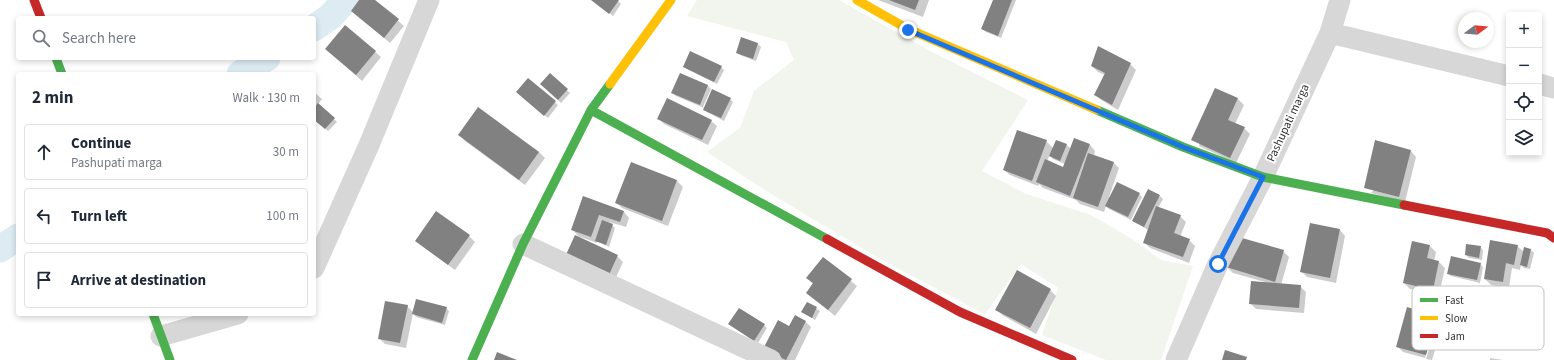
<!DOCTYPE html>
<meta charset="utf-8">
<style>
body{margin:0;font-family:"Source Sans 3",sans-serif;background:#f6f6f7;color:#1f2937}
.controls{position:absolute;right:12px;top:12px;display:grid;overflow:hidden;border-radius:4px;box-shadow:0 2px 6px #0003}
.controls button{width:36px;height:36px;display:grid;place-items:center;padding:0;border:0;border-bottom:1px solid #e0e1e3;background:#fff;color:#1f2937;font:20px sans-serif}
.compass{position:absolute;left:1458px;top:12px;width:36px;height:36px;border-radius:50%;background:#fff;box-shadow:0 2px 6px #0003;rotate:74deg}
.stop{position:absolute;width:12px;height:12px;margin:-9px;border:3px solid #1a73e8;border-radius:50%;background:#fff}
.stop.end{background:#1a73e8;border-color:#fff;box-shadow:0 1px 4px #0008}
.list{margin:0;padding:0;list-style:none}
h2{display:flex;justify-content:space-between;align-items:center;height:52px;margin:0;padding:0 16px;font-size:17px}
h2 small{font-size:13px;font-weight:400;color:#747a83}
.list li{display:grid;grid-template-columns:26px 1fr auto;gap:12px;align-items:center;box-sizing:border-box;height:56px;margin:0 8px 8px;padding:0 8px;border:1px solid #e0e1e3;border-radius:4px}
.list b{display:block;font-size:15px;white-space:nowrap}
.list p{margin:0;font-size:13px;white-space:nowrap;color:#747a83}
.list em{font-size:13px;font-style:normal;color:#747a83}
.icon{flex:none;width:22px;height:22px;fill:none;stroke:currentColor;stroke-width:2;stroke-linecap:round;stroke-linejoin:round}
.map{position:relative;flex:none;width:1554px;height:360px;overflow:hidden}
.search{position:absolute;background:#fff;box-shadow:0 2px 6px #0003;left:16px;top:16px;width:300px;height:44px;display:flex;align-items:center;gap:10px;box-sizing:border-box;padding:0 14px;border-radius:4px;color:#747a83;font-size:15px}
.panel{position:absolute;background:#fff;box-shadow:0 2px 6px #0003;left:16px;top:72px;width:300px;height:244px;border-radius:4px}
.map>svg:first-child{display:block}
</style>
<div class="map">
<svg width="1554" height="360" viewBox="0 0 1554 360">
<rect width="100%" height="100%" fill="#fff"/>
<path fill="#f1f5ed" d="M697,0H839L932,52L1028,100L982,171L1026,194L1091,215L1132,239L1161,260L1193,266L1161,360H1106L1042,335L1058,288L1021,264L985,314L880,259L771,194L707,152L740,128L754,91L794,60L786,42L687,16Z"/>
<path fill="#0003" fill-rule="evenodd" d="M361,0H374L404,26L390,43L358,16Z
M592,0H617L621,4L613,16Z
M878,0H929L923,17Z
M994,0H1016L1001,38L986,32L982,29Z
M345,26L381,57L362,81L326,49Z
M742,39L758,44L761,47L756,61L740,55L737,52Z
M1130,64L1136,70L1118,110L1101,100L1095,94L1105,75L1098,72L1092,66Z
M684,66L721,67L724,70L717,84L687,69Z
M680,74L708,86L711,89L703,107L705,108L730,99L733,102L724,121L707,112L704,108L676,96L673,93Z
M550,75L570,93L561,103L544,87Z
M1216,89L1238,99L1244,105L1235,124L1244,128L1250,134L1236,163L1199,146Z
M314,92L322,99L318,104L337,122L328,131L314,119Z
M520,95L555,102L558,105L548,118Z
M479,109L539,152L545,158L525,185L465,141L460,135Z
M658,118L711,121L717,126L708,145L664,124Z
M1046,141L1053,148L1067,145L1071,149L1090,145L1095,151L1094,155L1113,162L1119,168L1109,197L1139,194L1142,197L1131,220L1109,209L1106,206L1104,212L1080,204L1076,200L1043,188L1039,184L1038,186L1010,175L1004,170ZM1050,155L1053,159L1065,164L1063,168L1047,161Z
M1411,151L1416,157L1405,202L1371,193Z
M631,163L677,181L683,187L668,226L622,208L616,202Z
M1160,196L1163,199L1158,208L1180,216L1186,222L1180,237L1189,240L1195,246L1189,263L1150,248L1144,242L1148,230L1133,221Z
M584,198L624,212L629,218L626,227L609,222L615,228L609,247L597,241V243L578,236L573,230Z
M1340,230L1345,236L1336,283L1307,277L1301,271Z
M469,236L475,242L455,270L416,241Z
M576,237L617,256L623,262L613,284Z
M1430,246L1436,252L1434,261L1439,262L1445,268L1439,295L1410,289L1404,283Z
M1517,246L1524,252V249L1531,250L1534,253L1530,269L1524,268L1521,265L1520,270L1512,268L1509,288L1491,285L1485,279Z
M1480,247L1483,250L1482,260L1469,258L1466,255Z
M1283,251L1289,257L1281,285L1300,286L1306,292L1304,313L1256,309L1250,303L1265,282L1233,273L1227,267Z
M823,258L857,286L835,316L807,293L813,284L807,278Z
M1480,264L1483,267L1480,283L1451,276L1448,273Z
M1050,290L1056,296L1036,334L1002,315L996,309Z
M807,303L820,311L815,320L802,312Z
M407,306L413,312L446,308L449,311L445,325L416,317L413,313L406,348L385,344L379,338Z
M1437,317L1443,323L1432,360L1426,359L1438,319H1436L1425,358L1403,352L1397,346Z
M806,322L811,327L795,360H780L790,327Z
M730,324L764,325L767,328L758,343Z
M1490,358L1503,360H1490Z"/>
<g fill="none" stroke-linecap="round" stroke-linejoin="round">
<path stroke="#ddebf3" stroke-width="27" d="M314,28L331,16L345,0
M240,74L267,58
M0,249L18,237"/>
</g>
<path fill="#818181" d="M359,0H375L399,19L384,38L351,11Z
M591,0H619L609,14Z
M889,0H919L915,10Z
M993,0H1012L998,36L981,29Z
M345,25L376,51L356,75L325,49Z
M741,37L758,43L753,59L736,53Z
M1098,46L1131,63L1112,105L1094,95L1105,73L1091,66Z
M690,51L722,66L714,82L683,67Z
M550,73L568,89L558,100L540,84Z
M680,73L708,85L700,105L671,93Z
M528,78L556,101L544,116L516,92Z
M1215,88L1238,98L1228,120L1245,127L1230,158L1191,140Z
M712,89L731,98L721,118L703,110Z
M667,98L712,120L702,140L657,119Z
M318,103L335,118L325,129L314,120V108Z
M478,107L539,152L519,180L458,135Z
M1017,130L1047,140L1032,181L1003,170Z
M1074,138L1090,144L1070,196L1036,182L1045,159L1063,167Z
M1056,140L1067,144L1060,161L1049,156Z
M1375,140L1411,150L1399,197L1364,188Z
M1088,153L1114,162L1098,207L1073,198Z
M631,162L677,180L662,221L615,203Z
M1117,182L1140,193L1128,217L1105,206Z
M1148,189L1160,195L1144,227L1132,221Z
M583,196L624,211L620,222L599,215L591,237L571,230Z
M1156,206L1181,215L1174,233L1190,239L1183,257L1143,243Z
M436,211L470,235L448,265L415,241Z
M602,220L613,224L606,245L595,241Z
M1310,223L1340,229L1330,278L1300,272Z
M575,235L618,255L607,279L564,259Z
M1235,236L1284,250L1275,282L1226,267Z
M1490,240L1518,245L1514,265L1506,263L1503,282L1484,279Z
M1412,241L1430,245L1427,258L1439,261L1433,290L1403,283Z
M1466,244L1481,246L1479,258L1465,255Z
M1524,247L1531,249L1527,267L1520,265Z
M1451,256L1481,263L1477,280L1447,274Z
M823,257L852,279L828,310L806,293L813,283L806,278Z
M1017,270L1051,289L1030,328L995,310Z
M1251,281L1301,285L1299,308L1249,304Z
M416,299L447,307L442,323L412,314Z
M385,301L408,305L400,343L378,339Z
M807,302L817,307L812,318L801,312Z
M1407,307L1438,316L1426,355L1396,347Z
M739,308L765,324L754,341L728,324Z
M795,315L806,321L786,360L763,349L778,320L789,326Z
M1225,350L1247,357L1246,360H1222Z
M497,352L517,360H494Z"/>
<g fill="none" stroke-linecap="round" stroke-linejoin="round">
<path stroke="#d7d7d7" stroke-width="21" d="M1330,33L1509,76
M1539,84L1554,88
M523,244L771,360
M314,268L369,145L429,0
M161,336L238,314
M1176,360L1218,264L1263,177L1330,33L1340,0"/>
<path stroke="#4caf50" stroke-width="9" d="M56,58L62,74
M591,110L827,239
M1097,110L1183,147L1263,177L1404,205
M153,314L170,360
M472,360L523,244L591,110L610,84"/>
<path stroke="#ffc107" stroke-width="9" d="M857,0L908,29L1097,110
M610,84L671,0"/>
<path stroke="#c62828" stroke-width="9" d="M34,0L41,18
M1404,205L1547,233L1554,238
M827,239L960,312L1072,360"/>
</g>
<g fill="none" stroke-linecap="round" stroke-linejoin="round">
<path stroke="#1a73e8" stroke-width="5" d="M908,30L1183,147L1263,177L1218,264"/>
</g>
<g text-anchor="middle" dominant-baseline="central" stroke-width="4" stroke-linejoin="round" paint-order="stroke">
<g font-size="12" fill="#333" stroke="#fff">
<text transform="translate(1288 123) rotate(-65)">Pashupati marga</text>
</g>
</g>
<rect x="1412" y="286" width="132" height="64" rx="6" fill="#fff" stroke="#c2c2c2" stroke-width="1"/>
<rect x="1420" y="298" width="18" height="4" fill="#4caf50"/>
<rect x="1420" y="316" width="18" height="4" fill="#ffc107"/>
<rect x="1420" y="334" width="18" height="4" fill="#c62828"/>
<g font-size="11" fill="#333">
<text x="1445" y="304">Fast</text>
<text x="1445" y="322">Slow</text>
<text x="1445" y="340">Jam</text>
</g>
</svg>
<div class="controls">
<button>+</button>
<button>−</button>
<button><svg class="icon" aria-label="locate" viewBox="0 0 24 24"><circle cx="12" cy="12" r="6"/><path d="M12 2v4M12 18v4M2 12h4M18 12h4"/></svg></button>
<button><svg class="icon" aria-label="layers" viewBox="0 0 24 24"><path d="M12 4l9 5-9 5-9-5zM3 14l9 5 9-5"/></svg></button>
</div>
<svg class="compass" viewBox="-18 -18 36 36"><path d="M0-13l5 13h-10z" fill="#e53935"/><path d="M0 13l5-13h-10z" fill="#747a83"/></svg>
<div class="stop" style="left:1218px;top:264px"></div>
<div class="stop end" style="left:908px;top:30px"></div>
<div class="search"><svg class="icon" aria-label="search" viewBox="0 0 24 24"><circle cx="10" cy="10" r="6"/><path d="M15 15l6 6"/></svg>Search here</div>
<section class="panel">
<h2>2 min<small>Walk · 130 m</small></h2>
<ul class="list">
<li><svg class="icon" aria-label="ahead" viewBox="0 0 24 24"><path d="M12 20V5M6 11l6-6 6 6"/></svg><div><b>Continue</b><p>Pashupati marga</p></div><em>30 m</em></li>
<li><svg class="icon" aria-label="left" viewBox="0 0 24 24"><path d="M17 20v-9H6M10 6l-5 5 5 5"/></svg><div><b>Turn left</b></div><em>100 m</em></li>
<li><svg class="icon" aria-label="arrive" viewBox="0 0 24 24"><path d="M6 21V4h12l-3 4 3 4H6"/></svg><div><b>Arrive at destination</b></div></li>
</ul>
</section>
</div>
